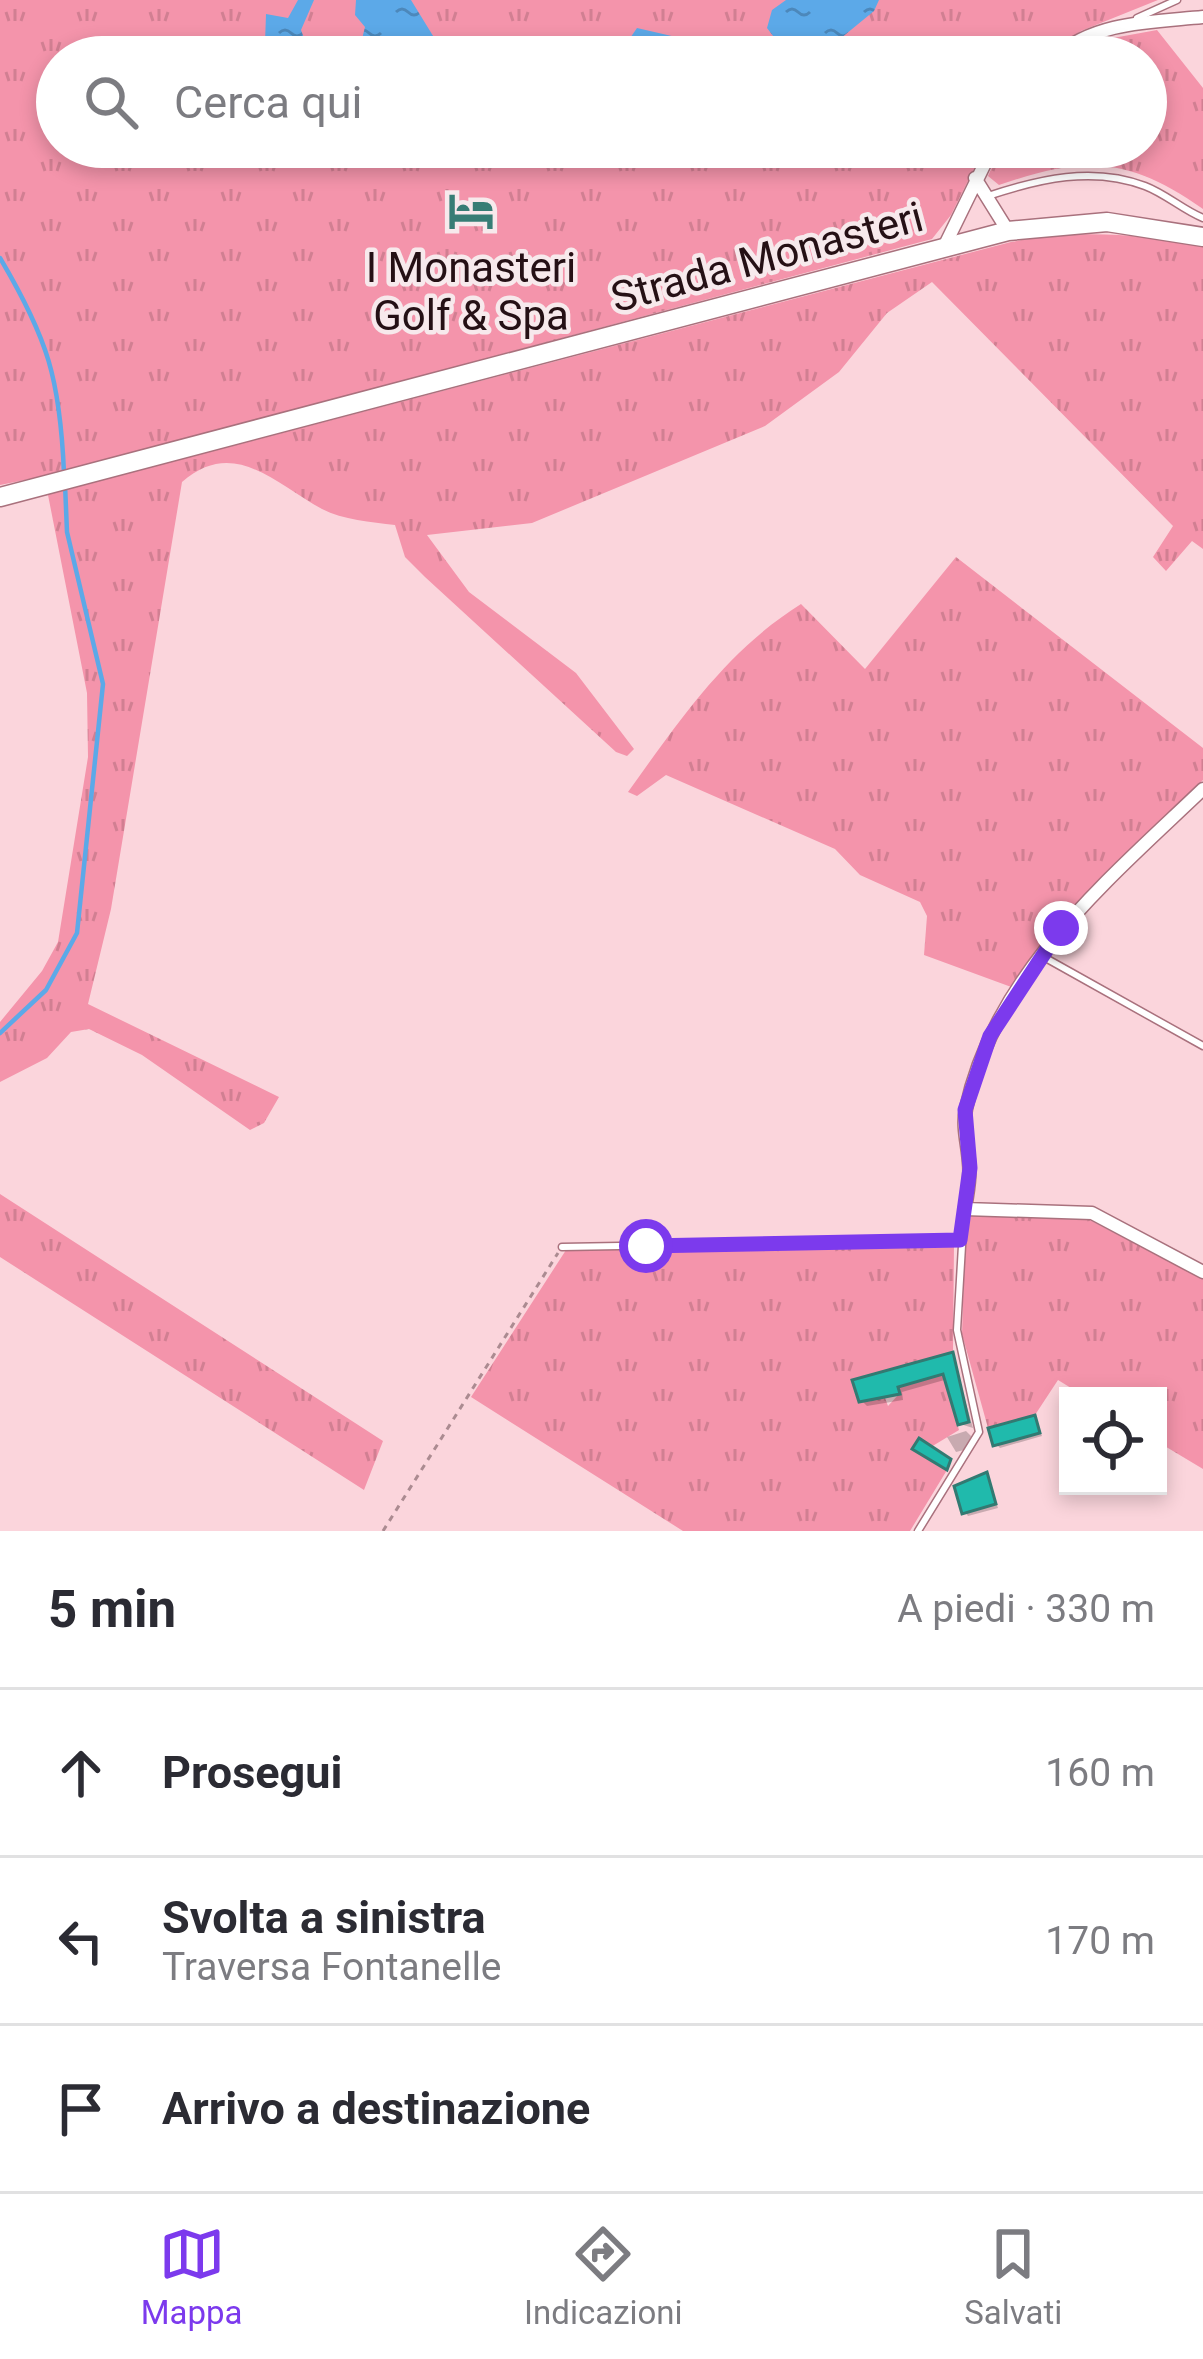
<!DOCTYPE html>
<html lang="it">
<meta charset="utf-8">
<style>
body{margin:0;font-family:Roboto,sans-serif;background:#f2f2f3;color:#2b2b33}
.controls{position:absolute;right:36px;bottom:36px;display:grid;overflow:hidden;border-radius:0px;box-shadow:0 6px 18px #0003}
.controls button{width:108px;height:108px;display:grid;place-items:center;padding:0;border:0;border-bottom:3px solid #e1e1e2;background:#fff;color:#2b2b33;font:60px sans-serif}
.stop{position:absolute;width:36px;height:36px;margin:-27px;border:9px solid #7c3aed;border-radius:50%;background:#fff}
.stop.end{background:#7c3aed;border-color:#fff;box-shadow:0 3px 12px #0008}
.list{margin:0;padding:0;list-style:none}
h2{display:flex;justify-content:space-between;align-items:center;height:156px;margin:0;padding:0 48px;font-size:51px}
h2 small{font-size:39px;font-weight:400;color:#7c7c81}
.list li{display:grid;grid-template-columns:78px 1fr auto;gap:36px;align-items:center;box-sizing:border-box;height:168px;padding:0 48px;border-top:3px solid #e1e1e2}
.list b{display:block;font-size:45px;white-space:nowrap}
.list p{margin:0;font-size:39px;white-space:nowrap;color:#7c7c81}
.list em{font-size:39px;font-style:normal;color:#7c7c81}
.icon{flex:none;width:66px;height:66px;fill:none;stroke:currentColor;stroke-width:2;stroke-linecap:round;stroke-linejoin:round}
.map{position:relative;flex:none;width:1203px;height:1531px;overflow:hidden}
.search{position:absolute;background:#fff;box-shadow:0 6px 18px #0003;left:36px;right:36px;top:36px;height:132px;display:flex;align-items:center;gap:30px;box-sizing:border-box;padding:0 42px;border-radius:66px;color:#7c7c81;font-size:45px}
.sheet{height:660px;background:#fff}
nav{display:flex;justify-content:space-around;align-items:center;box-sizing:border-box;height:168px;border-top:3px solid #e1e1e2;background:#fff;font-size:33px;color:#7c7c81}
nav a{display:grid;justify-items:center;gap:6px}
nav .on{color:#7c3aed}
.map>svg:first-child{display:block}
</style>
<div class="map">
<svg width="1203" height="1531" viewBox="0 0 1203 1531">
<defs>
<pattern id="grass-tufts" width="24" height="20" patternUnits="userSpaceOnUse" patternTransform="scale(3)"><rect width="24" height="20" fill="#f494ab"/><path d="M3 7l-1-3M5 7V3M7 7l1-3M15 17l-1-3M17 17v-4M19 17l1-3" fill="none" stroke="#d17f92"/></pattern>
<pattern id="water-ripples" width="26" height="14" patternUnits="userSpaceOnUse" patternTransform="scale(3)"><rect width="26" height="14" fill="#5ca9e8"/><path d="M2 4q2-2 4 0t4 0M15 11q2-2 4 0t4 0" fill="none" stroke="#4c88bb"/></pattern>
</defs>
<rect width="100%" height="100%" fill="#fbd5dc"/>
<path fill="url(#grass-tufts)" d="M0,0H1158L1081,31L1043,57H57V147H985L951,215L932,239L73,469L79,486L1011,242C1078,229 1137,234 1203,246V549L1192,541L1166,571L1153,557L1173,526L932,282L887,313L839,372L765,426L532,523L427,535L469,592L576,673L634,749L627,756L616,752L425,577L405,557L395,525C371,522 343,520 322,509C274,483 234,437 182,482L111,909L88,1004L279,1097L264,1123L250,1130L142,1055L89,1029L71,1032L47,1058L0,1082V1022L42,971L58,942L88,757L87,693L48,495L36,497L30,479L0,485Z
M1157,30L1203,88V209C1127,156 1084,156 999,185L988,176L1001,147H1146V57H1066L1102,40Z
M956,557L1203,748V780L1089,891L1014,988L924,955L927,916L920,902L860,875L835,849L666,775L637,796L628,792C679,721 726,651 801,604L865,669Z
M0,1194L383,1441L364,1490L0,1257Z
M971,1215L1082,1216L1203,1279V1469L1158,1442V1396H1084L1058,1380L1035,1415L988,1428L962,1334L965,1240Z
M822,1244H954L953,1352L853,1381L859,1402L884,1395L888,1406L899,1394L898,1387L943,1374L959,1430L931,1447L913,1448L947,1470L910,1531H683L471,1397L566,1250Z"/>
<path fill="url(#water-ripples)" d="M298,0H314L301,30L311,57H255L265,43L266,14L288,18Z
M356,0H411L446,57H342L362,39L365,27L355,15Z
M786,0H879L874,11L818,57H789L767,28L772,10Z
M637,28L689,40L745,41L760,57H629L624,47Z"/>
<path fill="#0003" d="M952,1355L973,1428L960,1424L948,1379L902,1392L903,1400L867,1406L861,1400Z
M1034,1418L1042,1436L1000,1448L996,1444Z
M966,1431L971,1436L968,1449L956,1452L947,1437Z
M987,1476L998,1508L968,1516L965,1512Z"/>
<g fill="none" stroke-linecap="round" stroke-linejoin="round">
<path stroke="#5ca9e8" stroke-width="4.5" d="M0,258C48,339 60,379 64,473
M0,1033L46,990L77,933L103,684L67,532L65,484"/>
</g>
<path fill="#20baac" stroke="#327a72" stroke-width="3" d="M953,1352L969,1422L958,1425L943,1374L898,1387L900,1394L859,1402L852,1380Z
M1035,1415L1040,1433L993,1446L988,1428Z
M919,1438L951,1459L947,1470L912,1449Z
M987,1472L996,1504L962,1514L954,1486Z"/>
<g fill="none" stroke-linecap="round" stroke-linejoin="round">
<g stroke="#a9717d" stroke-width="9">
<path id="service" d="M1137,18L1177,0
M988,196C1039,179 1093,166 1145,186C1166,194 1183,210 1203,218
M1042,956L1203,1046
M562,1247L960,1240
M918,1531L979,1432L957,1330L964,1212"/>
</g>
<g stroke="#a9717d" stroke-width="15">
<path id="minor" d="M1055,57C1095,21 1153,22 1203,17
M975,178L1008,231
M944,247L993,147
M1203,789C1109,879 994,974 966,1109C962,1127 968,1145 969,1163C971,1178 967,1194 965,1209L1092,1213L1203,1272"/>
</g>
<g stroke="#a9717d" stroke-width="21">
<path id="secondary" d="M0,497L1008,231L1107,222L1203,237"/>
</g>
<path stroke="#ab8b91" stroke-width="3" stroke-dasharray="6 6" stroke-linecap="butt" d="M383,1531L558,1253"/>
<use href="#service" stroke="#fff" stroke-width="6"/>
<use href="#minor" stroke="#fff" stroke-width="12"/>
<use href="#secondary" stroke="#fff" stroke-width="18"/>
</g>
<g fill="none" stroke-linecap="round" stroke-linejoin="round">
<path stroke="#7c3aed" stroke-width="15" d="M646,1246L960,1240L970,1168L965,1110L990,1036L1061,928"/>
</g>
<defs>
<g id="hotel-bare" transform="scale(3.6)"><path d="M-6-4.5h1.5V1H6V5H4.5V3h-9V5H-6ZM-4 0a1.8 1.8 0 1 1 3.6 0ZM.5 0V-2.5h3Q6-2.5 6 0Z" fill="#377d75" stroke="#f7e9ec" stroke-width="2.5" paint-order="stroke"/></g>
</defs>
<g fill-rule="evenodd">
<use href="#hotel-bare" x="471" y="211"/>
</g>
<g text-anchor="middle" dominant-baseline="central" stroke-width="9" stroke-linejoin="round" paint-order="stroke">
<g font-size="42" fill="#251015" stroke="#f7e9ec">
<text transform="translate(767 257) rotate(-15)">Strada Monasteri</text>
</g>
<g font-size="42" fill="#251015" stroke="#f7e9ec">
<text x="471" y="267">I Monasteri<tspan x="471" dy="48">Golf &amp; Spa</tspan></text>
</g>
</g>
</svg>
<div class="controls">
<button><svg class="icon" aria-label="locate" viewBox="0 0 24 24"><circle cx="12" cy="12" r="6"/><path d="M12 2v4M12 18v4M2 12h4M18 12h4"/></svg></button>
</div>
<div class="stop" style="left:646px;top:1246px"></div>
<div class="stop end" style="left:1061px;top:928px"></div>
<div class="search"><svg class="icon" aria-label="search" viewBox="0 0 24 24"><circle cx="10" cy="10" r="6"/><path d="M15 15l6 6"/></svg>Cerca qui</div>
</div>
<section class="sheet">
<h2>5 min<small>A piedi · 330 m</small></h2>
<ul class="list">
<li><svg class="icon" aria-label="ahead" viewBox="0 0 24 24"><path d="M12 20V5M6 11l6-6 6 6"/></svg><div><b>Prosegui</b></div><em>160 m</em></li>
<li><svg class="icon" aria-label="left" viewBox="0 0 24 24"><path d="M17 20v-9H6M10 6l-5 5 5 5"/></svg><div><b>Svolta a sinistra</b><p>Traversa Fontanelle</p></div><em>170 m</em></li>
<li><svg class="icon" aria-label="arrive" viewBox="0 0 24 24"><path d="M6 21V4h12l-3 4 3 4H6"/></svg><div><b>Arrivo a destinazione</b></div></li>
</ul>
</section>
<nav>
<a class="on"><svg class="icon" aria-label="map" viewBox="0 0 24 24"><path d="M3 6l6-2 6 2 6-2v14l-6 2-6-2-6 2zM9 4v14M15 6v14"/></svg>Mappa</a>
<a><svg class="icon" aria-label="directions" viewBox="0 0 24 24"><path d="M12 3l9 9-9 9-9-9zM9 14v-3h6M13 9l2 2-2 2"/></svg>Indicazioni</a>
<a><svg class="icon" aria-label="saved" viewBox="0 0 24 24"><path d="M7 4h10v16l-5-4-5 4z"/></svg>Salvati</a>
</nav>
